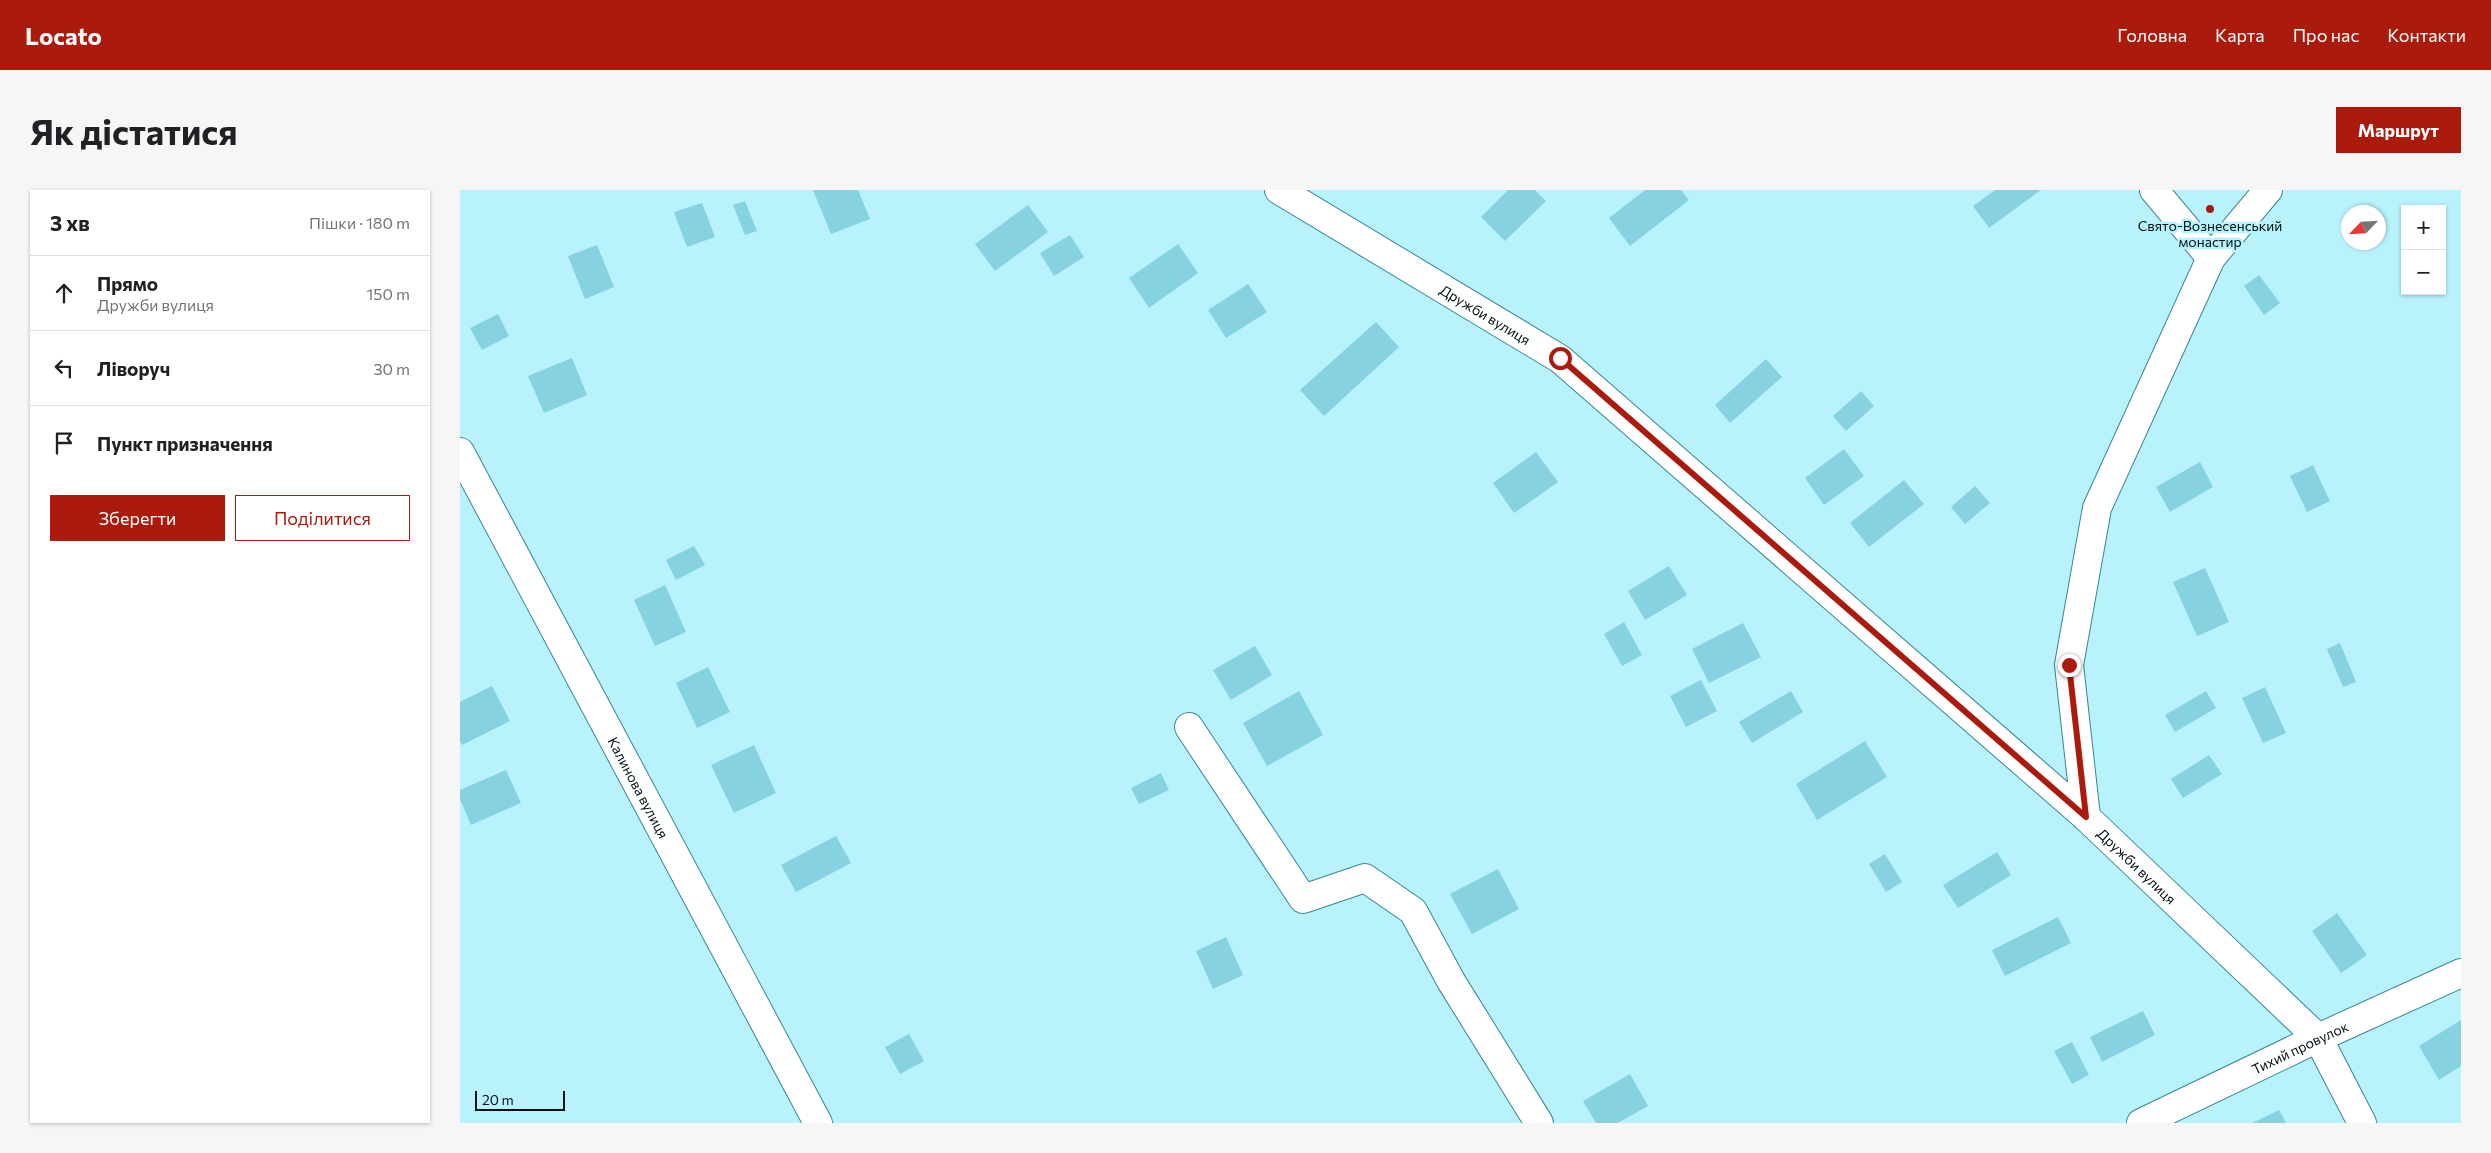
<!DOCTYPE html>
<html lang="uk">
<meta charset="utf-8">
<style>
body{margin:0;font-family:Commissioner,sans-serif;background:#f6f6f6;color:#202124}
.controls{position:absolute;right:15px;top:15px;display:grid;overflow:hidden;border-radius:0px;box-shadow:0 1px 4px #0004}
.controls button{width:45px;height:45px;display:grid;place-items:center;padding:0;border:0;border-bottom:1px solid #e0e0e0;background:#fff;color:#202124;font:25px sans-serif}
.compass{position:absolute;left:1881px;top:15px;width:45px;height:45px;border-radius:50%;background:#fff;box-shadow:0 1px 4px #0004;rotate:245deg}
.scale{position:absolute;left:15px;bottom:12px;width:90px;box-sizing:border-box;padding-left:5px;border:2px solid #001014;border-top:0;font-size:14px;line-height:18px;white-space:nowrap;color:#001014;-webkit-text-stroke:4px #b7f2fd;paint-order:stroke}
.stop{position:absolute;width:15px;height:15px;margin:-11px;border:4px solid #ab1b0d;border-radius:50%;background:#fff}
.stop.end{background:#ab1b0d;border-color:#fff;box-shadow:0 1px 5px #0008}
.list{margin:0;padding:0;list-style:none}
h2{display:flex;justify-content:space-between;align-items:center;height:65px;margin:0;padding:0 20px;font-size:21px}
h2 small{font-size:16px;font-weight:400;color:#757577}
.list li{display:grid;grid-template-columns:32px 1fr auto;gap:15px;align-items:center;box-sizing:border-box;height:75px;padding:0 20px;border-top:1px solid #e0e0e0}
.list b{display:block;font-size:19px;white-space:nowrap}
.list p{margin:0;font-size:16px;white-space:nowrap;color:#757577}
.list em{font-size:16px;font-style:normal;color:#757577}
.actions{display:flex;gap:10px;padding:15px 20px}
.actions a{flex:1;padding:11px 0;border:1px solid #ab1b0d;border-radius:0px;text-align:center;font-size:18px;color:#ab1b0d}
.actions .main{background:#ab1b0d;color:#fff}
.icon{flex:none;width:28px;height:28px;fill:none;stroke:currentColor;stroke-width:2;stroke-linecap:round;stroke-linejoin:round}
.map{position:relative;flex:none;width:2001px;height:933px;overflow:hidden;border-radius:0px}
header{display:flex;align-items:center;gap:30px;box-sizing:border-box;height:70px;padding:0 25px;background:#ab1b0d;color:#fff}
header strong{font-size:24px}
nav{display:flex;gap:28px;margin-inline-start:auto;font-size:18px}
.intro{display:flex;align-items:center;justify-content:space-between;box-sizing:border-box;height:120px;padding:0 30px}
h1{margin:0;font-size:35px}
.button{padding:12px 22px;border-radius:0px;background:#ab1b0d;color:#fff;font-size:18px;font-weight:700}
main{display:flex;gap:30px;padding:0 30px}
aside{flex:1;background:#fff;border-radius:0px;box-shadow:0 1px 4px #0004}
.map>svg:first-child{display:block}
</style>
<header>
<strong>Locato</strong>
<nav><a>Головна</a><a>Карта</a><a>Про нас</a><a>Контакти</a></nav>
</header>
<div class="intro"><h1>Як дістатися</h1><a class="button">Маршрут</a></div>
<main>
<aside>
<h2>3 хв<small>Пішки · 180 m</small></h2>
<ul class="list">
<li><svg class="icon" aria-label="ahead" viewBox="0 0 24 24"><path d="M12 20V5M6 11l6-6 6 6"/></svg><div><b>Прямо</b><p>Дружби вулиця</p></div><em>150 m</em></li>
<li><svg class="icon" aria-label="left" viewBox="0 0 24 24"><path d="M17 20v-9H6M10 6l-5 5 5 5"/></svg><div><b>Ліворуч</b></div><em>30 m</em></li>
<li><svg class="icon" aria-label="arrive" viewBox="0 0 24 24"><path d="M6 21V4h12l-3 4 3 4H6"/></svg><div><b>Пункт призначення</b></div></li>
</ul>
<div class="actions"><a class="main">Зберегти</a><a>Поділитися</a></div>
</aside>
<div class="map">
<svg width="2001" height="933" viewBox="0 0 2001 933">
<rect width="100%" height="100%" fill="#b7f2fd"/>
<path fill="#87d2e0" d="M353,0H398L410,29L371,44Z
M1048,0H1075L1086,11L1045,51L1021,27Z
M1185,0H1221L1229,10L1170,56L1149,28Z
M1535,0H1581L1529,38L1513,16Z
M285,11L297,41L285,45L273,15Z
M242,13L255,47L227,57L214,22Z
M568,15L588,42L535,81L515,54Z
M610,45L624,67L594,86L580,63Z
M718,54L738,83L689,118L669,88Z
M137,55L154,97L125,109L108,66Z
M1799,85L1820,113L1804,125L1784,96Z
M788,94L807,122L766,148L748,120Z
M38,124L49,146L22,160L10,138Z
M916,132L939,157L864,226L840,200Z
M112,168L127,205L84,223L68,186Z
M1306,169L1322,187L1270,233L1255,215Z
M1401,201L1414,216L1386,241L1373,226Z
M1384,259L1404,286L1364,315L1345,288Z
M1076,262L1098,292L1054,323L1033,293Z
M1740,272L1753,297L1710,322L1696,297Z
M1853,275L1870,311L1847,322L1830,286Z
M1444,290L1464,314L1409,357L1390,333Z
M1515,296L1530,313L1505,334L1491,317Z
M234,356L245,375L216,390L206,370Z
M1209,376L1227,405L1185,430L1168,401Z
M1745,378L1769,432L1737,446L1713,392Z
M205,395L226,442L195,456L174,410Z
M1164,432L1182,465L1162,476L1144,444Z
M1283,433L1301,467L1249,493L1232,459Z
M1880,453L1896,492L1883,497L1867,459Z
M795,456L812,485L771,510L753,480Z
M248,477L270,522L237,538L216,493Z
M1241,490L1257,521L1226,537L1210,506Z
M32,496L50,531L2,555L0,551V512Z
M1805,497L1826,543L1803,553L1782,508Z
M839,501L863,545L807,576L783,533Z
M1331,501L1343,522L1292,553L1279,532Z
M1746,501L1756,518L1715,542L1705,525Z
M1405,551L1427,587L1357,630L1336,594Z
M294,555L316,603L274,623L251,575Z
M1749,565L1762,584L1723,608L1711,589Z
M46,580L61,613L11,635L0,609V600Z
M701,583L709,600L679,614L671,598Z
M376,646L391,673L336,702L321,675Z
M1537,662L1551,685L1498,718L1483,695Z
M1425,664L1442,692L1426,702L1409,674Z
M1038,679L1059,719L1012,744L990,704Z
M1877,723L1907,765L1881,783L1852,741Z
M1598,727L1611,753L1545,786L1532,760Z
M766,747L783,785L753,799L736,761Z
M1683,821L1695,845L1642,872L1630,847Z
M2001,830V876L1979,890L1959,856Z
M449,844L464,871L440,884L425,857Z
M1612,852L1629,885L1612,894L1594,861Z
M1170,884L1188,916L1158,933H1136L1123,911Z
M1819,920L1826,933H1792Z"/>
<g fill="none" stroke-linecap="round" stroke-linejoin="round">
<g stroke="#3a8592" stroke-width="30">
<g id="minor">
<path id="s1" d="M819,0L1100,169L1626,627L1858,848L1902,933"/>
<path d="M1694,0L1751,68"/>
<path id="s2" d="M0,262L358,933"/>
<path d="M729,537L843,709L905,688L953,721L991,791L1079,933"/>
<path d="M1626,627L1609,475L1637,318L1751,68L1808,0"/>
<path id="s3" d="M1681,933L1858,848L2001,783"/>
</g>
</g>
<use href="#minor" stroke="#fff" stroke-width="28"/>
</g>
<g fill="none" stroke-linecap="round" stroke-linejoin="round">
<path stroke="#ab1b0d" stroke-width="6" d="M1100,168L1626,627L1609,475"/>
</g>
<circle fill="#ab1b0d" stroke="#b7f2fd" stroke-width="2" cx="1750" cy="19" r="5"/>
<g text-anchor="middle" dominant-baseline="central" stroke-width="5" stroke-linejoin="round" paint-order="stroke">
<g font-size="14" fill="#001014" stroke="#b7f2fd">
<text x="1750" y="35">Cвято-Вознесенський<tspan x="1750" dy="16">монастир</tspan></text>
</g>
<g font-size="14" fill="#001014" stroke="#b7f2fd">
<text stroke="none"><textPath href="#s1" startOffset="241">Дружби вулиця</textPath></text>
<text stroke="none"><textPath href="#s2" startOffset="380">Калинова вулиця</textPath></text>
<text stroke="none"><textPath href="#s1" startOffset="1096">Дружби вулиця</textPath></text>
<text stroke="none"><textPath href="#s3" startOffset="176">Тихий провулок</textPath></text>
</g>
</g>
</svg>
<div class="controls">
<button>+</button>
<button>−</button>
</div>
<svg class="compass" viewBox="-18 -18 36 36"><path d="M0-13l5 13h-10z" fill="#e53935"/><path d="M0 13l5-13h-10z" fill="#757577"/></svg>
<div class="scale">20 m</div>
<div class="stop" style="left:1100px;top:168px"></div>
<div class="stop end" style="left:1609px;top:475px"></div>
</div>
</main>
